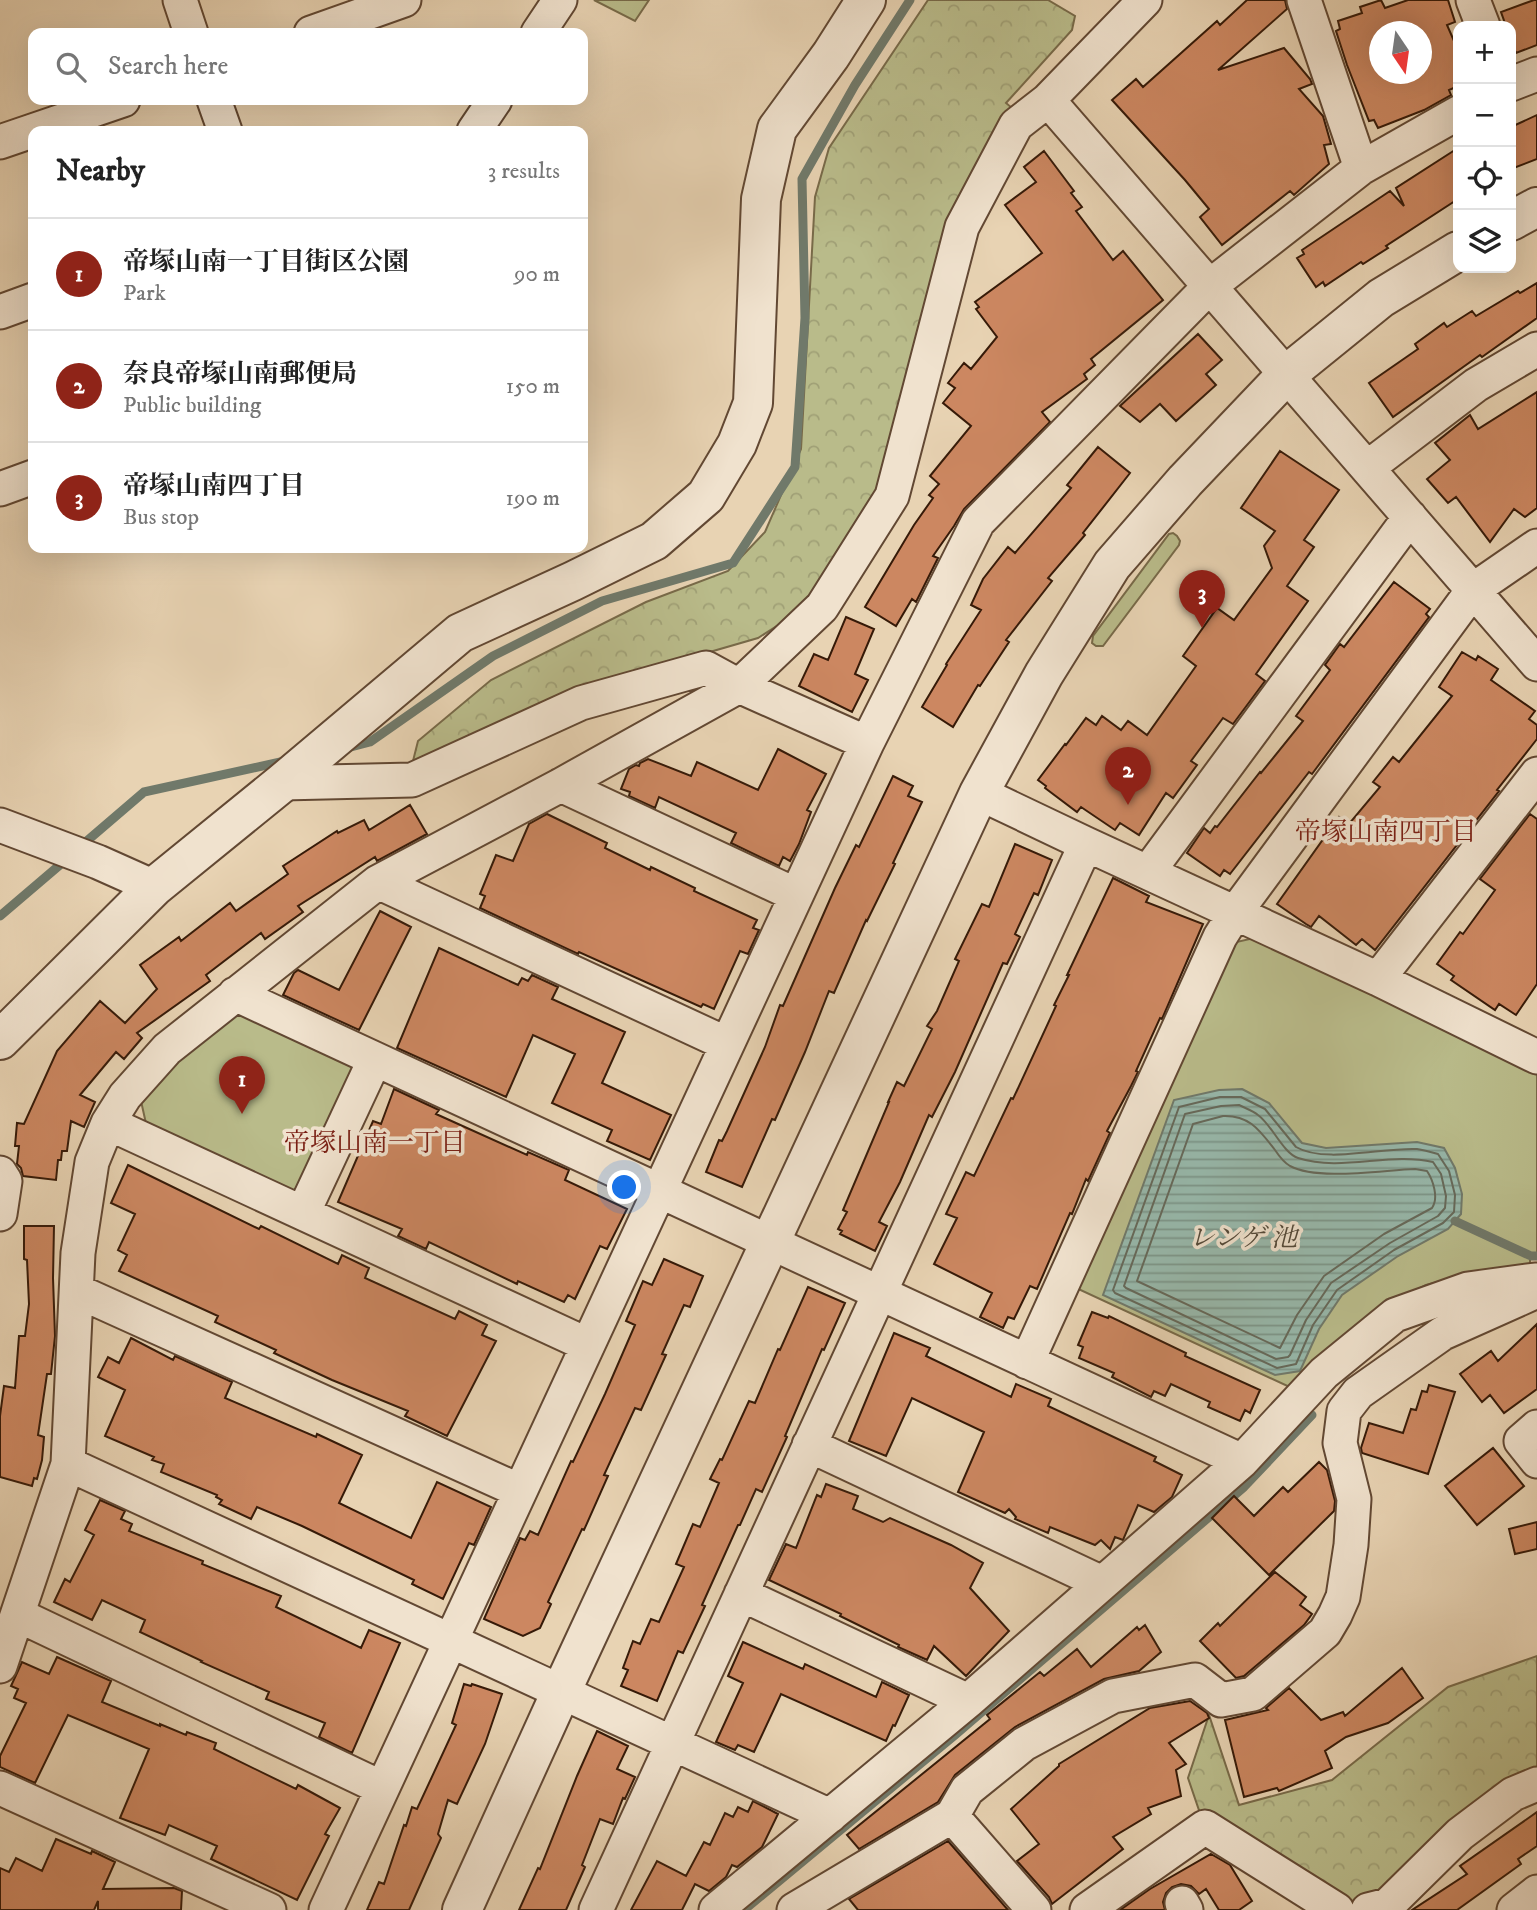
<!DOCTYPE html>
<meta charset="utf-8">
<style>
body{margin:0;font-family:"IM FELL DW Pica","Noto Serif JP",serif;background:#f6f6f6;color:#222}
.controls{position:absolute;right:21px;top:21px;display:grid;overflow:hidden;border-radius:14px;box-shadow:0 7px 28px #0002}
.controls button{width:63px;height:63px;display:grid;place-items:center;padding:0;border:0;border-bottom:2px solid #e0e0e0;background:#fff;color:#222;font:35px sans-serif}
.compass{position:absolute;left:1369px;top:21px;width:63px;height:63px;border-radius:50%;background:#fff;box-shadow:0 7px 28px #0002;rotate:167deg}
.you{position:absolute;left:625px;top:1188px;width:24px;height:24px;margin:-18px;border:5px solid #fff;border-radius:50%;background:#1a73e8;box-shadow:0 0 0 10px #1a73e833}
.badge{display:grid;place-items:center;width:46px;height:46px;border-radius:50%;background:#8f2418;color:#fff;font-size:23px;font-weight:700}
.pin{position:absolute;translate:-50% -58px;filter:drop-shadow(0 2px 4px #0008)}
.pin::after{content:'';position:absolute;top:37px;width:24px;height:21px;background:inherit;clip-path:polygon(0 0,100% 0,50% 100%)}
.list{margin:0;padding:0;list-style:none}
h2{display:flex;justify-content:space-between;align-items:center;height:91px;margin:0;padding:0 28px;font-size:30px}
h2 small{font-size:23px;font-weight:400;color:#767676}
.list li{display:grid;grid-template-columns:46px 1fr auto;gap:21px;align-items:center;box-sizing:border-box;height:112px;padding:0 28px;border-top:2px solid #e0e0e0}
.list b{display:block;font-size:26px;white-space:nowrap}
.list p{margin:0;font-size:23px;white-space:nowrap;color:#767676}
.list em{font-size:23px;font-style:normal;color:#767676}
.icon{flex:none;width:38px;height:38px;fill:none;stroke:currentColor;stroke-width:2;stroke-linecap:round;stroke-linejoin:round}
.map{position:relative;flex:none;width:1537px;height:1910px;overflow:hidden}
.search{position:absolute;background:#fff;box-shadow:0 7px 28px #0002;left:28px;top:28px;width:560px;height:77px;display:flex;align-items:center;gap:18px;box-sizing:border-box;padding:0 24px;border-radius:14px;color:#767676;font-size:26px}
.panel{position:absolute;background:#fff;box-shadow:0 7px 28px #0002;left:28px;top:126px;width:560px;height:427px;border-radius:14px}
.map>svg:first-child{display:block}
</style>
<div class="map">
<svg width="1537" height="1910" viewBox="0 0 1537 1910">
<defs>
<pattern id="forest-crowns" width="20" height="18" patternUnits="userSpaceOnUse" patternTransform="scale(1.75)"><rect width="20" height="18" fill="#b9bb8a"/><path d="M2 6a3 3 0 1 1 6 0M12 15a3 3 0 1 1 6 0" fill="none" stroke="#a0a076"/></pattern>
<pattern id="water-rules" width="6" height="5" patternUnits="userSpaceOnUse" patternTransform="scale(1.75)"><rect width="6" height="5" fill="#97b8ab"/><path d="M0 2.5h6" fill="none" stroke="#7c9589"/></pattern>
</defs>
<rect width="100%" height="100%" fill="#e8d3b3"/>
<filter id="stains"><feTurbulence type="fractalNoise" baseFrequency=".00286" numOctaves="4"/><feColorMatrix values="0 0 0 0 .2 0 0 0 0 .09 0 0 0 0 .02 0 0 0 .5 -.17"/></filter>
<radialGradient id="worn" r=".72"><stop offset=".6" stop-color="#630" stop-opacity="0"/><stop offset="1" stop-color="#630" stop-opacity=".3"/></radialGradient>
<path fill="#b9bb8a" stroke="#786a49" stroke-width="2" d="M594,0H649L635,21Z
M1173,533L1177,536L1180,541L1179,545L1103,646H1096L1092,643L1093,636L1169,534Z
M1254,938L1537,1069V1259H1530V1266L1481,1271L1426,1285L1392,1302L1294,1389L1074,1287L1232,943Z
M244,1014L361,1068L301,1198L147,1128L141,1101L186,1049L224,1019Z"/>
<path fill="url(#forest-crowns)" stroke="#786a49" stroke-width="2" d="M928,0H1048L1075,16L1072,30L1006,103L1012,108L883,476L856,531L814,591L783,622L758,638L582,689L412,765L418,741L491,680L646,602L728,571L765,532L801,449L815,197L829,148Z
M1537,1656V1775L1384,1895L1353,1905L1338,1900L1202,1819L1188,1778L1209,1715L1239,1805L1332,1780L1448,1687Z"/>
<path fill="url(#water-rules)" stroke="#70796a" stroke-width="2" d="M1242,1089L1269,1103L1302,1143L1326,1148L1417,1142L1444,1148L1455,1168L1462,1194L1461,1214L1448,1229L1398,1256L1342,1295L1319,1329L1300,1371L1275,1375L1103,1295L1174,1100L1219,1090Z"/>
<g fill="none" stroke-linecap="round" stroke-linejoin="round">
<path stroke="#66695a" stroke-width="2" d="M1241,1097L1265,1109L1296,1147C1325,1164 1383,1147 1417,1149C1424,1150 1431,1152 1438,1154L1449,1171L1455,1195L1454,1212L1443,1223L1394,1250L1337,1290L1313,1325L1296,1364L1277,1368L1115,1293L1113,1290L1179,1107L1220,1097Z
M1239,1105C1245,1108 1253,1111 1258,1115C1272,1125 1283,1153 1298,1158C1342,1172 1389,1152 1433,1162L1441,1174L1446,1196L1445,1208L1438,1216L1390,1243L1331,1283L1306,1320L1290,1355L1288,1357L1276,1359L1126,1288L1124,1286L1185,1114L1221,1106Z
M1223,1116C1250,1115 1260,1131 1275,1150C1279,1156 1283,1162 1290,1166C1318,1181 1383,1170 1415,1169L1427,1171C1433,1180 1439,1198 1432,1208L1384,1234L1324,1276L1297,1315L1280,1348L1137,1281L1193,1124Z"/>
<path stroke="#70796a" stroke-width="9" d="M347,748L370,742L493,656L602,601L733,563L795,467L805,318L802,179L855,85L910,0
M81,846L144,792L285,761
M0,916L68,858
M1455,1221L1531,1256H1537
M744,1910L955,1735L1244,1487L1312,1415"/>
</g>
<path fill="#cc8761" stroke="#361a08" stroke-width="2" fill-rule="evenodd" d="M1247,0H1285L1287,9L1218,70L1284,48L1310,79L1312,84L1299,89L1323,116L1331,144L1324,145L1329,164L1294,195L1290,191L1222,245L1200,217L1209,209L1185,180L1112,100L1136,79L1143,87L1217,21L1220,25Z
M1381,0L1385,8L1408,0H1448L1455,22L1447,25L1458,50V86L1449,90L1451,95L1424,110L1378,128L1374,120L1369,121L1347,65L1336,31L1340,29L1338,21L1362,13L1360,7ZM1380,32H1422V74H1380Z
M1534,0H1537V45L1516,53L1511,40V26H1506L1501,12Z
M1537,115V159L1511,169V127Z
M1458,148V199L1386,246L1388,248L1363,264L1361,262L1325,286L1323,282L1316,287L1297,258L1304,254L1302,250L1390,191L1404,206L1396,188Z
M1044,151L1074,191L1071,193L1082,207L1076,211L1113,260L1123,251L1163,300L1091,359L1095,365L1084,374L1087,379L1042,412L1050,422L964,509L954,526L933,556L938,558L916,602L912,599L896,626L865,607L914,525L933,498L929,495L939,484L930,476L971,426L943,403L955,388L948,383L964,363L971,369L997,337L976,309L979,307L975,302L1042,253L1005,205L1036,182L1024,167Z
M1537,283V318L1482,357L1480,355L1393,417L1369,383L1418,349L1415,344L1444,323L1447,327L1472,311L1476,316L1518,291L1520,293Z
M1198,334L1222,360L1206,374L1216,385L1176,421L1160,404L1140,422L1120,406Z
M1537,392V508L1525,517L1514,509L1490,542L1456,497L1448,503L1427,479L1450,460L1435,443L1470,415L1478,429Z
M1098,447L1130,473L1083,533L1085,535L1048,578L1052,581L1006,640L1009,642L980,686L978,685L953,727L922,707L947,665L946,664L981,610L971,605L983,579L1008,547L1015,553L1071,488L1067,485Z
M1280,451L1339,490L1304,540L1314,547L1287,586L1308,601L1256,674L1265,681L1233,724L1223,718L1191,761L1197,765L1173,798L1166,793L1139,835L1120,823L1115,830L1081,807L1077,812L1045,788L1046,786L1038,780L1065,744L1066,745L1086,718L1096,725L1102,716L1121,730L1128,721L1147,735L1196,666L1183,656L1217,608L1234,620L1272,568L1264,546L1275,531L1241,508Z
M1394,582L1430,609L1426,614L1429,617L1312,774L1309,772L1230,874L1224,870L1220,876L1187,853L1204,828L1210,833L1215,826L1217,827L1260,772L1261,773L1303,721L1296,716L1330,670L1325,665L1340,644L1344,647Z
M846,617L874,629L855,674L868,680L852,712L799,686L814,654L828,660Z
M1462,652L1476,660L1478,656L1498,669L1491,680L1535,711L1529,719L1537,725V739L1497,790L1499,791L1375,950L1362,939L1356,945L1319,916L1311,927L1306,924L1277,904L1339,817L1349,824L1380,787L1373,782L1393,757L1399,762L1452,696L1439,687Z
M778,749L826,774L807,810L811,812L799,844L790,861L783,857L779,866L731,843L736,833L659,797L655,808L629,796L630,792L621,789L629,769L636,765L639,766L640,763L648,759L691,776L697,762L758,790Z
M893,776L913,786L908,796L922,802L893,863L895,864L867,921L866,920L834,993L829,991L805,1052L775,1120L772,1119L742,1187L706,1172L719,1140L722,1141L727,1131L765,1047L780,1005L783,1006L835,888L856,845L859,847Z
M410,805L427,834L377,861L375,857L298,906L303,912L265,939L261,933L206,975L210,981L137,1033L142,1038L124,1059L116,1052L80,1095L95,1102L84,1127L71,1121L67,1151H62L61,1160H58L56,1180L23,1176L21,1168L17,1164L19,1146H15L17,1123L24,1124L57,1051L100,1001L125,1023L157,989L140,965L179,937L181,941L230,903L236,911L288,874L283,866L337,831L338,833L364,820L369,830Z
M547,814L607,843L605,848L650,870L651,867L695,888L694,891L757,920L753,928L759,930L748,954L740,951L714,1009L703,1004L701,1007L579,952L578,954L480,908L485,896L480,894L496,855L513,861L529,824Z
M1530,814L1537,819V984L1516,1015L1499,1004L1495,1010L1451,980L1454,976L1437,964L1460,932L1463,934L1495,890L1480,879Z
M1015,844L1052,860L1038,895L1034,893L1015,934L1020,937L1007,964L1003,963L955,1072L932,1117L929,1115L900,1182L879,1222L887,1226L875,1251L840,1234L842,1231L838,1229L847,1212L843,1210L889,1102H888L897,1082L904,1086L932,1029L927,1026L937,1011L959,961L955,959L982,904L989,907Z
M1113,878L1149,896L1146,902L1203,924L1162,1019L1160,1018L1136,1071L1138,1072L1131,1086L1107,1131L1110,1133L1088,1181L1086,1179L1072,1214L1070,1213L1037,1289L1030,1286L1014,1319L1008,1317L1003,1328L980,1317L992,1293L934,1264L957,1218L946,1214L966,1172L974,1176L1011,1098L1013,1099L1056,1006L1054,1005L1069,975H1067Z
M380,911L411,927L359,1030L283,995L294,973L298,970L339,990Z
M439,948L518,985L522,978L528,981L532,975L558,987L552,999L625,1032L602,1083L671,1115L650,1160L607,1141L612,1130L552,1103L575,1054L533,1035L506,1097L397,1048Z
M394,1089L439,1110L436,1114L527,1155L528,1152L569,1170L565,1180L627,1209L607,1249L600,1246L575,1299L568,1295L564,1302L518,1281L517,1284L429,1242L426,1249L398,1236L402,1229L338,1202L373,1121L381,1124Z
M128,1165L259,1229L261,1226L338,1264L342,1255L369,1268L365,1278L455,1319L459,1311L487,1325L482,1335L496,1341L447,1436L405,1416L408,1411L332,1380L274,1353L276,1350L215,1322L218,1316L119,1271L127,1255L118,1250L135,1214L111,1203Z
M24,1226H54L53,1278L55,1336L51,1374H47L38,1435L44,1437L42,1460L37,1479L34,1478L32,1486L0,1477V1416L4,1386L15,1388L19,1336H25L29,1304L27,1260L24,1259Z
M664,1259L703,1276L690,1307L684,1305L662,1354L666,1355L641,1410L635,1408L604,1475L608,1476L584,1530L582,1529L548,1602L551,1604L540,1628L523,1636L484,1619L520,1538L525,1540L530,1531L538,1535L571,1461L573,1462L605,1394L635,1325L626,1321L643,1281L652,1285Z
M808,1287L845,1303L824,1350L822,1349L785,1436L787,1437L762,1492L756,1489L740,1525H738L702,1605L705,1606L683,1653L678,1651L657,1701L621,1686L628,1670L623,1668L633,1641L640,1644L651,1619L659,1622L684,1567L676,1564L693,1524L700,1527L719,1483L710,1479L720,1459L722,1460L749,1401L755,1403L778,1349L780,1350Z
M1092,1312L1108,1318L1109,1316L1186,1353L1185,1356L1260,1390L1250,1413L1245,1410L1240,1421L1208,1407L1210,1402L1171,1384L1165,1396L1154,1391L1151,1397L1112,1377L1114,1373L1079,1358L1083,1347L1078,1345Z
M1537,1324V1389L1504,1413L1490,1395L1482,1402L1460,1374L1491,1351L1498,1361Z
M894,1333L930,1348L926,1356L1011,1397L1016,1384L1051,1399L1048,1406L1156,1457L1154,1461L1182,1475L1172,1497L1154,1512L1138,1505L1123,1540L1115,1537L1110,1549L1101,1540L1095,1545L1050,1527L1048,1533L1015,1519L1016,1517L1009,1509L1005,1513L958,1492L984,1432L912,1398L886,1456L849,1441Z
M131,1338L173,1360L175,1356L232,1382L225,1398L316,1437L317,1434L362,1455L339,1503L411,1538L437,1482L491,1507L474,1545L469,1543L443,1599L412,1584L414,1580L302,1526L257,1507L251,1519L219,1504L222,1500L216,1497L217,1495L161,1472L164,1464L152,1460L154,1457L105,1436L125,1390L98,1377L108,1357L119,1363Z
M1429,1385L1455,1392L1428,1474L1362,1453L1361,1448L1369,1423L1403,1433L1411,1409L1416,1410L1422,1391L1427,1392Z
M1493,1448L1524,1486L1477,1525L1445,1486Z
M1319,1462L1327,1470L1335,1501L1334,1511L1269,1575L1212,1518L1234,1496L1254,1516L1283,1487L1288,1492Z
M826,1484L858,1496L853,1509L883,1522L890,1518L951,1545L983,1563L970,1588L1009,1631L966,1676L934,1646L927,1660L925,1659L898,1647L899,1645L840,1616L841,1614L769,1580L786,1544L796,1548L817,1495L821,1497Z
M100,1500L125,1511L121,1519L132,1524L129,1531L203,1561L202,1564L281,1596L276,1607L361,1648L369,1630L400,1643L352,1753L319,1737L325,1723L266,1699L269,1692L201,1662L202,1661L140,1632L145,1620L102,1600L92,1620L54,1602L65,1579L70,1582L94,1535L85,1530Z
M1537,1522V1549L1515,1554L1509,1529Z
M1275,1572L1306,1597L1300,1605L1312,1614L1304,1625L1244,1676L1236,1678L1200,1641L1218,1623L1220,1626Z
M1145,1625L1161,1652L1139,1671L1104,1679L1015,1727L955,1775L938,1802L859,1849L847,1835L990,1719L987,1715L1040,1672L1044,1676L1077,1649L1091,1667L1137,1627L1139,1630Z
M743,1642L803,1669L805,1664L876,1697L882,1682L909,1695L895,1726L893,1725L886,1741L781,1694L754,1752L738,1745L735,1750L716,1742L743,1683L728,1676Z
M57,1657L111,1681L102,1702L160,1726V1724L186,1735L187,1732L216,1743L214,1749L296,1789L298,1785L340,1808L325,1834L329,1836L297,1900L211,1859L217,1846L169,1825L165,1835L120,1818L149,1749L68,1715L35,1783L0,1767V1756L26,1703L14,1698L18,1689L11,1686L22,1662L49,1674Z
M1402,1668L1423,1698L1388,1723L1346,1737L1325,1751L1332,1768L1279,1791L1277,1788L1244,1797L1225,1720L1268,1710L1266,1708L1289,1688L1321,1720L1343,1712L1345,1716Z
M464,1684L471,1686L472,1684L502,1694L485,1744L457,1804L448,1800L438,1834L441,1838L409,1910H367L379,1882L384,1884L404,1825L406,1826L412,1807L417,1809L456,1725L452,1723Z
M1190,1701L1207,1713L1209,1718L1169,1743L1186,1764L1176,1770L1181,1796L1148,1808L1151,1814L1113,1837L1123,1849L1052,1904L1049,1897L1017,1861L1039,1844L1011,1809L1059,1766V1764L1150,1708Z
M597,1731L628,1746L617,1769L635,1777L625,1799L623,1798L613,1824L600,1819L582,1865L585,1867L566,1910H519L538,1868L540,1869L577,1776Z
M753,1801L778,1814L762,1847L737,1867L732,1865L726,1877L709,1891L695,1884L682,1910H631L657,1861L686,1876L704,1842L710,1845L725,1813L733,1817L738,1807L748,1812Z
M1537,1812V1846L1518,1859L1521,1864L1457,1910H1412L1467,1874L1460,1866Z
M56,1839L91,1854L92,1851L115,1862L103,1889L174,1888L182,1891L181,1910H98V1901L94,1910H0V1868L9,1872L16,1858L42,1871Z
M948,1841L1008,1910H858L849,1899Z
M1211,1854L1230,1865L1252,1901L1239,1910H1219L1206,1889L1199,1894L1191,1886L1181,1884L1172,1887L1166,1893L1163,1902L1165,1910H1120L1150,1889Z"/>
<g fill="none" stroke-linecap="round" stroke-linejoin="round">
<g stroke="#624833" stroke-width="37">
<path id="minor" d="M180,0L191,33
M1304,0L1361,168
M1473,0L1483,26
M311,33L404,0
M538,33L560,0
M1511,84L1537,74
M214,100L225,131
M1048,100L1537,664
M474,131L495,100
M0,142L123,100
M0,312L33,300
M1367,468L1476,385L1537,349
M0,489L33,477
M282,783L412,780L581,703L706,668L739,686L867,743
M561,785L796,895
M979,793L1086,844L1378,979L1537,1057
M0,825L98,862L154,887
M1148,872L1410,517
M378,882L727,1044
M1378,979L1537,774
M235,994L1242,1461
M108,1123L588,1345
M0,1173L5,1181L0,1214
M303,1213L375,1059
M77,1291L520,1491
M1027,1362L1220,937L1235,913L1473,590L1537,546
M1537,1427L1521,1441L1537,1461
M809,1445L1102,1583
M68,1464L830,1816
M741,1594L968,1701
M18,1615L382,1788
M0,1666L68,1464L78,1253L92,1162L108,1123L125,1096L167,1049L378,882L561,785L739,686L822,607L892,496L962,227L1016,125L1048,100L1145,0
M0,1788L269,1910
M952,1816L1034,1910
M1182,1903L1186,1910
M326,1910L867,743L978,522L1210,286L1361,168L1458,113
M596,1910L1086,844
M716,1910L968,1701L1242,1461L1324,1373L1395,1315L1468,1289L1535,1280
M794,1910L952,1816L967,1790L1024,1744L1113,1696L1195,1680L1221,1700L1253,1694L1325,1632L1335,1615L1343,1597L1351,1545L1354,1499L1340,1443L1344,1411L1358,1393L1443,1333L1537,1291
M1087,1910L1205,1827L1337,1910
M1368,1910L1388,1905L1460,1834L1513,1794L1537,1784
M1514,1910L1537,1892"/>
</g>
<g stroke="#624833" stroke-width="42">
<path id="tertiary" d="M1511,221L1537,207
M0,1040L154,887L282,783L460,633L573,581L654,541L706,496L737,444L753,403L761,199L777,129L831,55L866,0
M462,1910L561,1692L979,793L1044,674L1112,565L1185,481L1286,375L1381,298L1458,251"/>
</g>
<use href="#minor" stroke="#f0e2ce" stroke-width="33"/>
<use href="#tertiary" stroke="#f0e2ce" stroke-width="38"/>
</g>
<g text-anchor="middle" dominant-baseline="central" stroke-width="7" stroke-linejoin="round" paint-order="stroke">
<g font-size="26" fill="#7a1f14" stroke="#f0e2ce">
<text x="1386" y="832">帝塚山南四丁目</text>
<text x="375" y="1143">帝塚山南一丁目</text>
</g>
<g font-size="26" font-style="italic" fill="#534939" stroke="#f0e2ce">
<text x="1243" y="1238">レンゲ 池</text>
</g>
</g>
<rect width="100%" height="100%" filter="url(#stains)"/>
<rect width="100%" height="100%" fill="url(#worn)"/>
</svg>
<div class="controls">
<button>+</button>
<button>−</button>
<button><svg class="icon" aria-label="locate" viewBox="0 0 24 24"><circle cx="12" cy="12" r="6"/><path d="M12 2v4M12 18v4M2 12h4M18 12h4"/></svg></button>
<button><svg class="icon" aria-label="layers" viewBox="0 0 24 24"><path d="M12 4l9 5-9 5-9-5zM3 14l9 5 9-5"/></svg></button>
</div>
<svg class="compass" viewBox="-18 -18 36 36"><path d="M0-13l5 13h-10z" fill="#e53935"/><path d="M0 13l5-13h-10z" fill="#767676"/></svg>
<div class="you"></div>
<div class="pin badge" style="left:242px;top:1114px">1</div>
<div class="pin badge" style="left:1128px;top:805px">2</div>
<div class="pin badge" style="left:1202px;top:628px">3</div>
<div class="search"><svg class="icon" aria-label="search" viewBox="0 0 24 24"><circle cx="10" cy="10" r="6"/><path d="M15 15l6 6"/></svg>Search here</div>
<section class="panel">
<h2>Nearby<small>3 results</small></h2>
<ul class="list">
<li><span class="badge">1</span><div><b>帝塚山南一丁目街区公園</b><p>Park</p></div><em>90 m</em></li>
<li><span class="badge">2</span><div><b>奈良帝塚山南郵便局</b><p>Public building</p></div><em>150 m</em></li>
<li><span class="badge">3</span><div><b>帝塚山南四丁目</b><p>Bus stop</p></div><em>190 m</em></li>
</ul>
</section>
</div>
